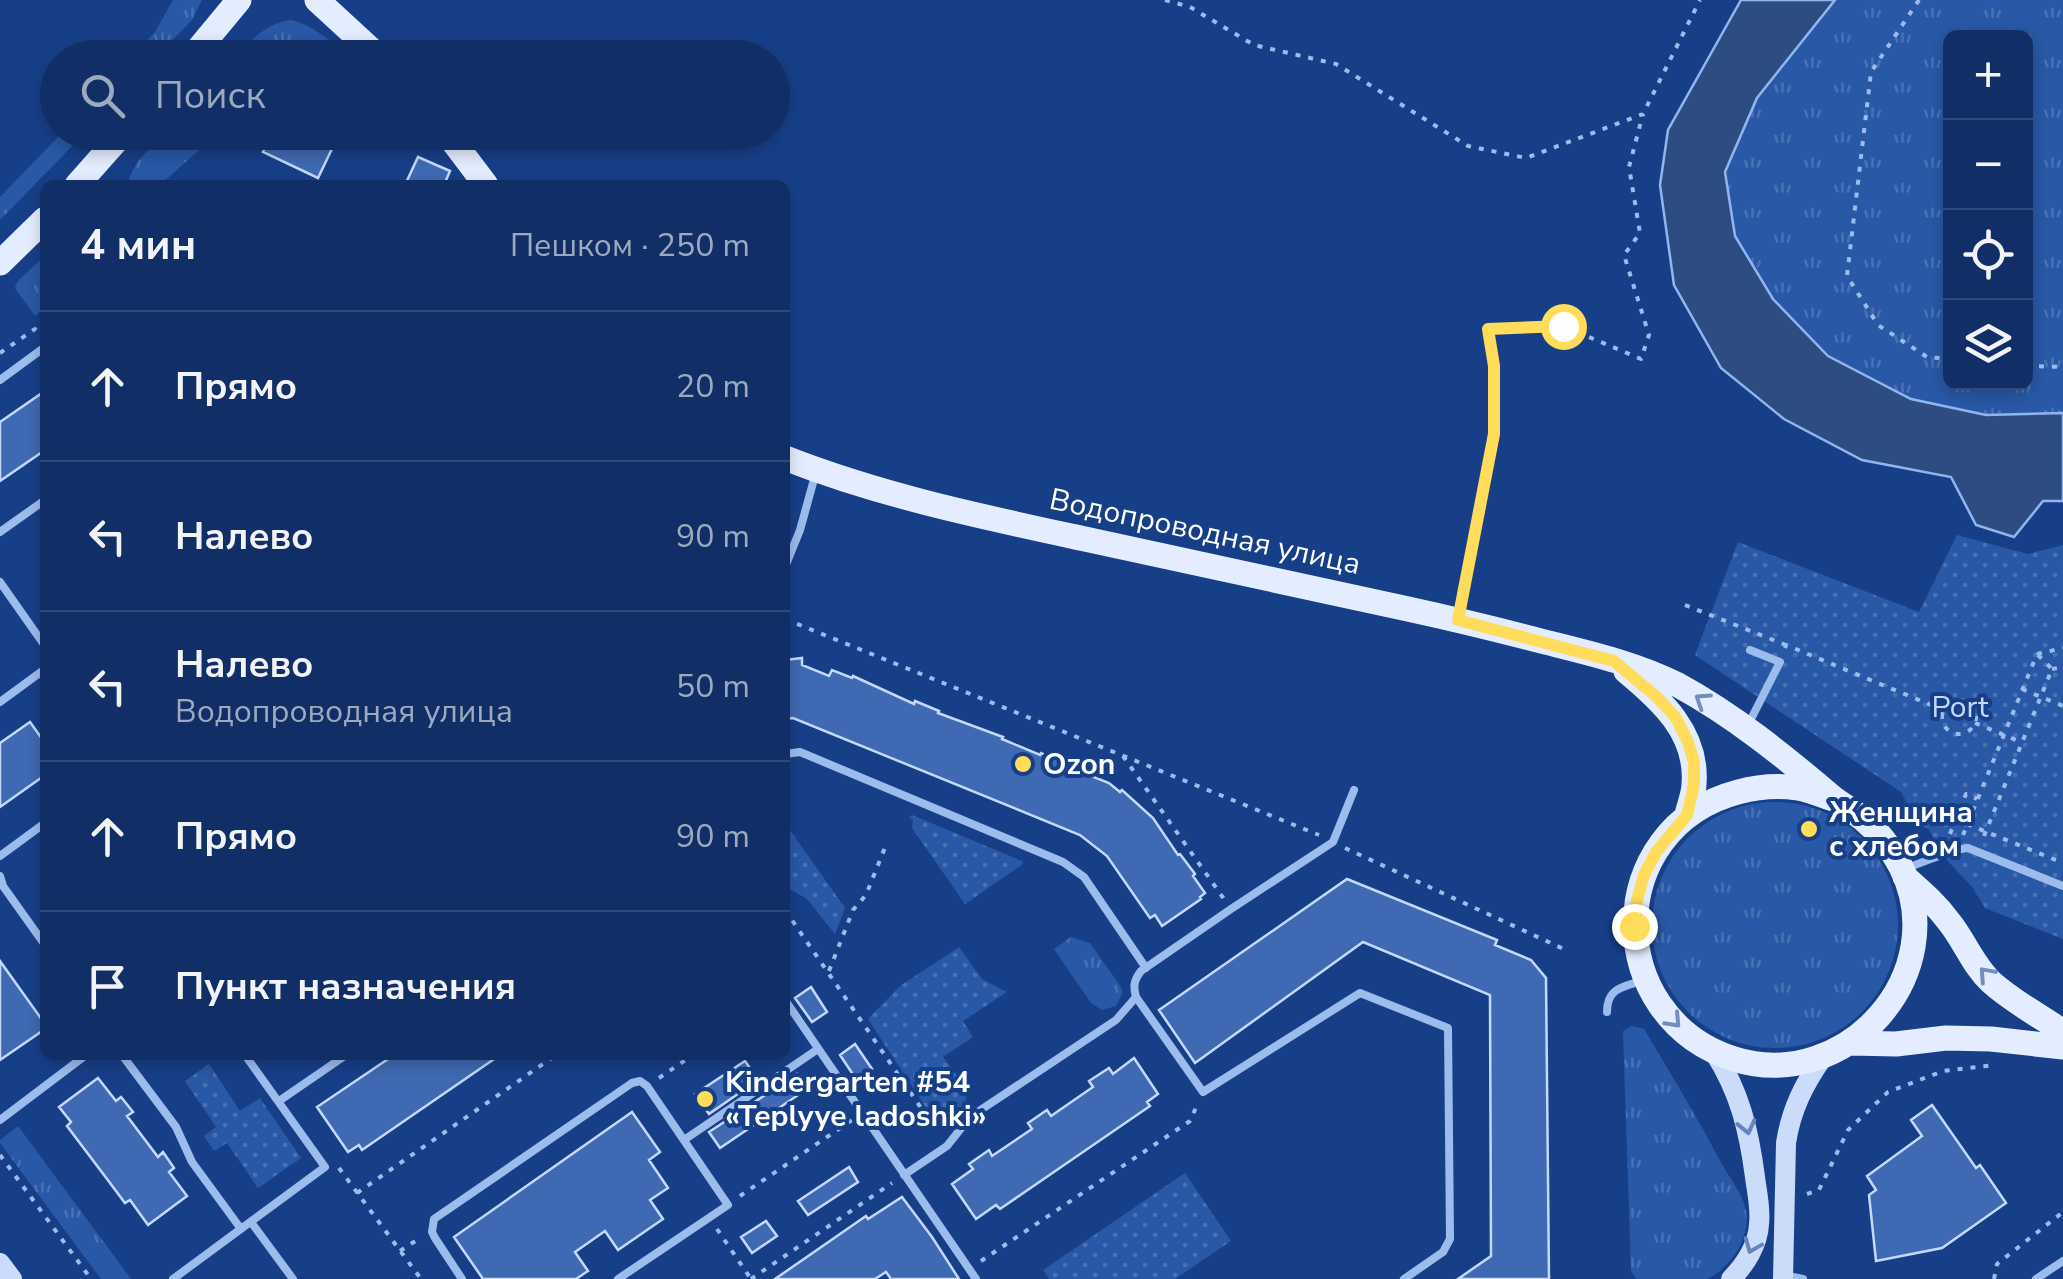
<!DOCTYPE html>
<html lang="ru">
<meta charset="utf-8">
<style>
body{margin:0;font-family:"Nunito Sans",sans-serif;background:#1a376c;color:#f1f3f6}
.controls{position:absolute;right:30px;top:30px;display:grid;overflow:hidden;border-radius:15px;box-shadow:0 5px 15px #0003}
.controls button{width:90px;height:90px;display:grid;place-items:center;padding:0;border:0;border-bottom:2px solid #304a7a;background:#112f66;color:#f1f3f6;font:50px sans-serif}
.stop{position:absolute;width:30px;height:30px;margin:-22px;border:8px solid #ffdc5a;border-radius:50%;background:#fff}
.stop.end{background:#ffdc5a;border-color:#fff;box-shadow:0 2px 10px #0008}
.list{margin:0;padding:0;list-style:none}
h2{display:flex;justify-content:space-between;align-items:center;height:130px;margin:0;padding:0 40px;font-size:42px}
h2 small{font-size:32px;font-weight:400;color:#9ca9bf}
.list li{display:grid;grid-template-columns:65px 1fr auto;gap:30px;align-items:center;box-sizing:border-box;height:150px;padding:0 40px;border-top:2px solid #304a7a}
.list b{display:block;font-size:38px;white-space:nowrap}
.list p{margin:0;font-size:32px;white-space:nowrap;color:#9ca9bf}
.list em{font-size:32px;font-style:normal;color:#9ca9bf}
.icon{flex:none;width:55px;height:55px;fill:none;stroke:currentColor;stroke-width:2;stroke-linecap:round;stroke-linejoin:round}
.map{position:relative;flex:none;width:2063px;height:1279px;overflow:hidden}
.search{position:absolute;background:#112f66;box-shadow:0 5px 15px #0003;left:40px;top:40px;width:750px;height:110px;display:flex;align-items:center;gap:25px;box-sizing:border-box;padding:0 35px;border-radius:55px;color:#9ca9bf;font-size:38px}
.panel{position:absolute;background:#112f66;box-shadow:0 5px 15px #0003;left:40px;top:180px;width:750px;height:880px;border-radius:15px}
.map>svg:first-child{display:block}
</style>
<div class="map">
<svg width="2063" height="1279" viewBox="0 0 2063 1279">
<defs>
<pattern id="grass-tufts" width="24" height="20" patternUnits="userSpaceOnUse" patternTransform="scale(2.5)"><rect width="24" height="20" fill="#2958a6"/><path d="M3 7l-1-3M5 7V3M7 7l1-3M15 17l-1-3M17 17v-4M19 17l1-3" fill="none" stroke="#4971b3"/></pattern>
<pattern id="park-dots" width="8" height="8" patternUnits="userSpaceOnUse" patternTransform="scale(2.5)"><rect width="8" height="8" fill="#2958a6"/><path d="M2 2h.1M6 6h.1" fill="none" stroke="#4971b3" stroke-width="1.8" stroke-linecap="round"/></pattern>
</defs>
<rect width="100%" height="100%" fill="#173f88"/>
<path fill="url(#grass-tufts)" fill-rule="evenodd" d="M173,0H202L192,20L156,57H131L155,32Z
M1835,0H2063V413L1986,415L1911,399L1828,356L1773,299L1735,236L1725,172L1757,98ZM1950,38H2026V382H1950Z
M291,20C313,25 332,42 349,57H234C251,40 266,23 291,20Z
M62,133H85L0,220V197Z
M165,133H207L198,151L160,185H128C130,164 151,148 165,133Z
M45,255V307L35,316L15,288L17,282Z
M1652 925a123 123 0 1 1 246 0a123 123 0 1 1-246 0Z
M1071,937L1090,943L1121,987L1122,994L1116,1006L1102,1010L1091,1003L1054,949Z
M1632,1026L1644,1029C1671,1074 1698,1119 1723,1166C1730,1178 1742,1194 1745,1207C1753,1235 1731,1268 1707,1279H1636L1631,1271L1623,1031Z
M18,1126L131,1279H101L0,1143V1140Z"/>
<path fill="url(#park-dots)" d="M1957,535L2028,554L2063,545V939L1985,908L1973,888L1943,856L1929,830L1917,822L1901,792L1695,655L1738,542L1919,612Z
M912,815L1022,861L1023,864L965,904L912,828L913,820L909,818Z
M785,823L845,908L835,934L807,899L785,886Z
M959,947L982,979L1007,992L963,1021L973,1037L943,1057C950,1067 972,1092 965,1103C960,1111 944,1118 936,1123L868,1019L900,986Z
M209,1064L240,1111L260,1098L301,1158L258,1188L227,1143L214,1151L204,1136L216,1127L185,1081Z
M1185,1173L1231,1241L1175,1279H1049L1043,1270Z"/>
<path fill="#2d4c82" stroke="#90b5f1" stroke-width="2.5" d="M1741,0H1835L1757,98L1725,172L1735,236L1773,299L1828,356L1911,399L1986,415L2063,413V501H2043L2014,537L1976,525L1951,477L1862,460L1784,419L1721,368L1674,285L1660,185L1668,130Z"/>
<path fill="#3f69b2" stroke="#c3d8fa" stroke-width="2.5" d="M273,132H340L318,178L263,152Z
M418,157L450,171L444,185H405Z
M45,391V450L0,481V422Z
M802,658V665L829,676L832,670L852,678L853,676L914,704L915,701L939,711L938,713L1003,737L1002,739L1040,755L1041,753L1065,763L1064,765L1109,783L1120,792L1122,790L1153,818L1178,855L1180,854L1195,874L1193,876L1205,893L1200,897L1201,899L1162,926L1155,915L1150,918L1107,856L1080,835L793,718L785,719V660Z
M30,722L45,743V775L0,807V743Z
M1347,879L1497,940L1495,945L1531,960L1546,978L1549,1279H1458L1491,1256L1490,995L1363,942L1195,1063L1159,1010Z
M0,961L45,1024V1029L0,1060Z
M811,987L827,1012L812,1022L795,998Z
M855,1044L872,1069L856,1079L840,1055Z
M394,1055H500L362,1150L359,1145L348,1152L317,1107Z
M1134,1058L1158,1094L1147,1102L1150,1106L1000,1209L996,1205L976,1219L952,1184L973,1169L969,1164L989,1150L992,1156L1032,1129L1028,1123L1047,1110L1051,1116L1093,1087L1089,1081L1109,1068L1113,1074Z
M745,1061L758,1080L709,1114L695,1094Z
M797,1074L807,1089L720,1148L709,1132Z
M98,1078L116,1101L121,1097L133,1112L127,1116L158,1157L163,1152L174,1168L169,1172L187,1196L148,1225L130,1200L125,1203L104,1175L67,1126L71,1122L59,1107Z
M1932,1105L1976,1168L1980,1165L2006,1203L1942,1248L1876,1261L1869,1195L1876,1190L1867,1176L1922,1136L1911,1120Z
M632,1112L660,1152L649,1160L668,1188L650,1200L663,1219L618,1250L605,1231L575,1252L588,1271L576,1279H483L454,1237Z
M849,1167L858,1182L808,1215L798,1201Z
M902,1197L932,1237L959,1279H891L886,1272L875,1279H775L866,1216L868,1219Z
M766,1221L777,1236L752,1253L741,1237Z"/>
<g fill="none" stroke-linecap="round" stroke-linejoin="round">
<path stroke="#9dbcee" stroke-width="4" stroke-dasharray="5 8" stroke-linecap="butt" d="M1165,0L1190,7L1254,45L1336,64L1468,146L1526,158L1643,114L1700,0
M1919,0L1871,72L1847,276L1878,325L1927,357L1950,359
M0,353L35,329L39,336
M2026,366L2063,367
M1462,599L1494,434V366L1488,329L1563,326L1641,359L1649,335L1624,255L1640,233L1629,167L1643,114
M1685,605L1786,645
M785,619L1319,835
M1785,648L1786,645L1943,710
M2037,654L2063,648
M2038,655L2052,669
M2052,669L2063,667
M2022,689L2063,706
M1942 717a17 17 0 1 1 34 0a17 17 0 1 1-34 0Z
M1975,723L2021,742
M1123,756L1224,899
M1967,824L2063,863
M1950,834L1966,794L1977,799
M1963,835L2037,654
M1984,836L2052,669
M1345,848L1568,951
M785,910L939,1134
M829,971L853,910L866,895L886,845
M659,1078L693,1055
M0,1155L91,1279
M339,1168L421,1279
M357,1193L556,1055
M1807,1194L1819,1190L1848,1130L1888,1092L1943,1071L1995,1065
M740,1196L852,1120
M717,1229L751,1279
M400,1251L417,1240
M981,1261L1190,1121L1198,1103
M751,1279L892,1183
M1994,1279L1997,1264L2063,1212"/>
<path stroke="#9dbcee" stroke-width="8" d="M0,380L45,347
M0,532L45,500
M785,567L800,530L816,472
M0,582L45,646
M0,702L45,669
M1748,725L1780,662L1750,650
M785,754L800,752L1063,862L1084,877L1146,968
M0,856L45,823
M1904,869C1919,864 1955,848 1968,848L2063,886
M0,876L3,886L45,945
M1136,997L1203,1092L1360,993L1448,1028L1450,1239L1443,1252L1404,1279
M785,1000L976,1279
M1607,1012C1607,987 1624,987 1644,980
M122,1055L176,1127L192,1162L241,1229
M279,1101L346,1055
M0,1120L86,1055
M684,1140L818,1049
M904,1175L947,1146L970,1117L1116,1020L1136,997C1133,986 1134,980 1141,971L1231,909L1333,842L1354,790
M251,1222L293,1279
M1783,1275L1803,1279
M173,1279L325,1167L245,1055
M462,1279L435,1238L432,1232L434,1219L632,1083L640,1081L647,1086L728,1205L618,1279
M2036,1279L2063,1261"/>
<path stroke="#cbdbfa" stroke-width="20" d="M1714,1052C1740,1092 1749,1131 1755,1177C1757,1193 1761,1209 1759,1224C1758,1245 1745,1265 1731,1279
M0,1263L12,1279
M1783,1279L1786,1143C1791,1110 1804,1084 1823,1057"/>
<path stroke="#e4edff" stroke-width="25" d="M317,0L380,58
M191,58L239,0
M446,132L486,185
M77,185L124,132
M0,263L45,219
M785,458C882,496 983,517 1085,539C1192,563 1300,586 1408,609C1454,619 1499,630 1545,642C1589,653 1637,664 1678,685C1733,715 1784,756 1832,797C1842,805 1854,811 1864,820C1879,832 1892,850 1901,867C1954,973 1846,1094 1734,1059C1602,1017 1602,828 1738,792C1757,787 1778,785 1797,788C1810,790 1823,796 1836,800
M1626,671C1661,700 1698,733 1694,784C1694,794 1689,805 1687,815
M1905,877C1922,892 1937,905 1950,923C1965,942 1973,965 1991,982C2013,1002 2039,1015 2063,1032
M1851,1043L1896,1044L1946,1038L1991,1039L2063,1047"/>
</g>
<defs><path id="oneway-chevron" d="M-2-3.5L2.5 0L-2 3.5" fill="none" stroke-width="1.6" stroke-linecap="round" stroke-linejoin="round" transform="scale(2.5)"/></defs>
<g stroke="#738dbe">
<use href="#oneway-chevron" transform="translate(1702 700) rotate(-147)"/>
<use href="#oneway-chevron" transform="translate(1986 974) rotate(-132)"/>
<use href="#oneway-chevron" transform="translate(1674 1021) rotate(47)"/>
</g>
<g stroke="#6885bb">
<use href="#oneway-chevron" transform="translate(1747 1127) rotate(77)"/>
<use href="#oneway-chevron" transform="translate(1752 1246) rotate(112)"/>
</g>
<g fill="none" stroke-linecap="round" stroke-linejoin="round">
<path stroke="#ffdc5a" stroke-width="12" d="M1563,326L1488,329L1494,366V434L1458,620L1614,661L1658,698L1676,718L1688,742L1694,762V785L1687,815L1656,852L1644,875L1637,900L1634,926"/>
</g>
<g fill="#ffdc5a" stroke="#173f88" stroke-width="4">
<circle cx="1023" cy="764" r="10"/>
<circle cx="1809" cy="829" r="10"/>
<circle cx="705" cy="1099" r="10"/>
</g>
<g text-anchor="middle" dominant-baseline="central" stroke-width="8" stroke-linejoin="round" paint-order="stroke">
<g font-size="30" fill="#fff" stroke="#173f88">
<text transform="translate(1205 532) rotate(12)">Водопроводная улица</text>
</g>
<g font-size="30" fill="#c3d8fa" stroke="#173f88">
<text x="1960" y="707">Port</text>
</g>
<g font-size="30" font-weight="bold" fill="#fff" stroke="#173f88" text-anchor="start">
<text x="1043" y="764">Ozon</text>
<text x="1829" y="812">Женщина<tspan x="1829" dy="34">с хлебом</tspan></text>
<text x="725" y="1082">Kindergarten #54<tspan x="725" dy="34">«Teplyye ladoshki»</tspan></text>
</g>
</g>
</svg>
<div class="controls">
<button>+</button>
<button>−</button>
<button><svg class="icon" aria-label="locate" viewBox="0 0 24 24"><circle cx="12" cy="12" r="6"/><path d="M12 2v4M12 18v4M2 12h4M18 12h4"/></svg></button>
<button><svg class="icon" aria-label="layers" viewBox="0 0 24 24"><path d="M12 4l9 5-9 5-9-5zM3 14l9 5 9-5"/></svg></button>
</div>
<div class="stop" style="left:1563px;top:326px"></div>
<div class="stop end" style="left:1634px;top:926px"></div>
<div class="search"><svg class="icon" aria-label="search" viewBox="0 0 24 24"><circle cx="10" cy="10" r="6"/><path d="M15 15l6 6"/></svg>Поиск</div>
<section class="panel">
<h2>4 мин<small>Пешком · 250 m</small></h2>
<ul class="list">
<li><svg class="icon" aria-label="ahead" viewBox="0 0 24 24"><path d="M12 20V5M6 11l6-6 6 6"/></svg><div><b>Прямо</b></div><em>20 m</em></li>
<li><svg class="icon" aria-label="left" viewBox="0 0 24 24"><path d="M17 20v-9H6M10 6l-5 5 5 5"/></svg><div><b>Налево</b></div><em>90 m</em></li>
<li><svg class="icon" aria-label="left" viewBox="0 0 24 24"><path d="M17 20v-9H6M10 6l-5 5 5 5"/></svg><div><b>Налево</b><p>Водопроводная улица</p></div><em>50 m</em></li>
<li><svg class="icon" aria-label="ahead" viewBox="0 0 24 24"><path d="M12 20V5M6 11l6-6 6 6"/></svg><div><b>Прямо</b></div><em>90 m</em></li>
<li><svg class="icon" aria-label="arrive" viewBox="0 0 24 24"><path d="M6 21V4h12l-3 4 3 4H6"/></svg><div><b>Пункт назначения</b></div></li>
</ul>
</section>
</div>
